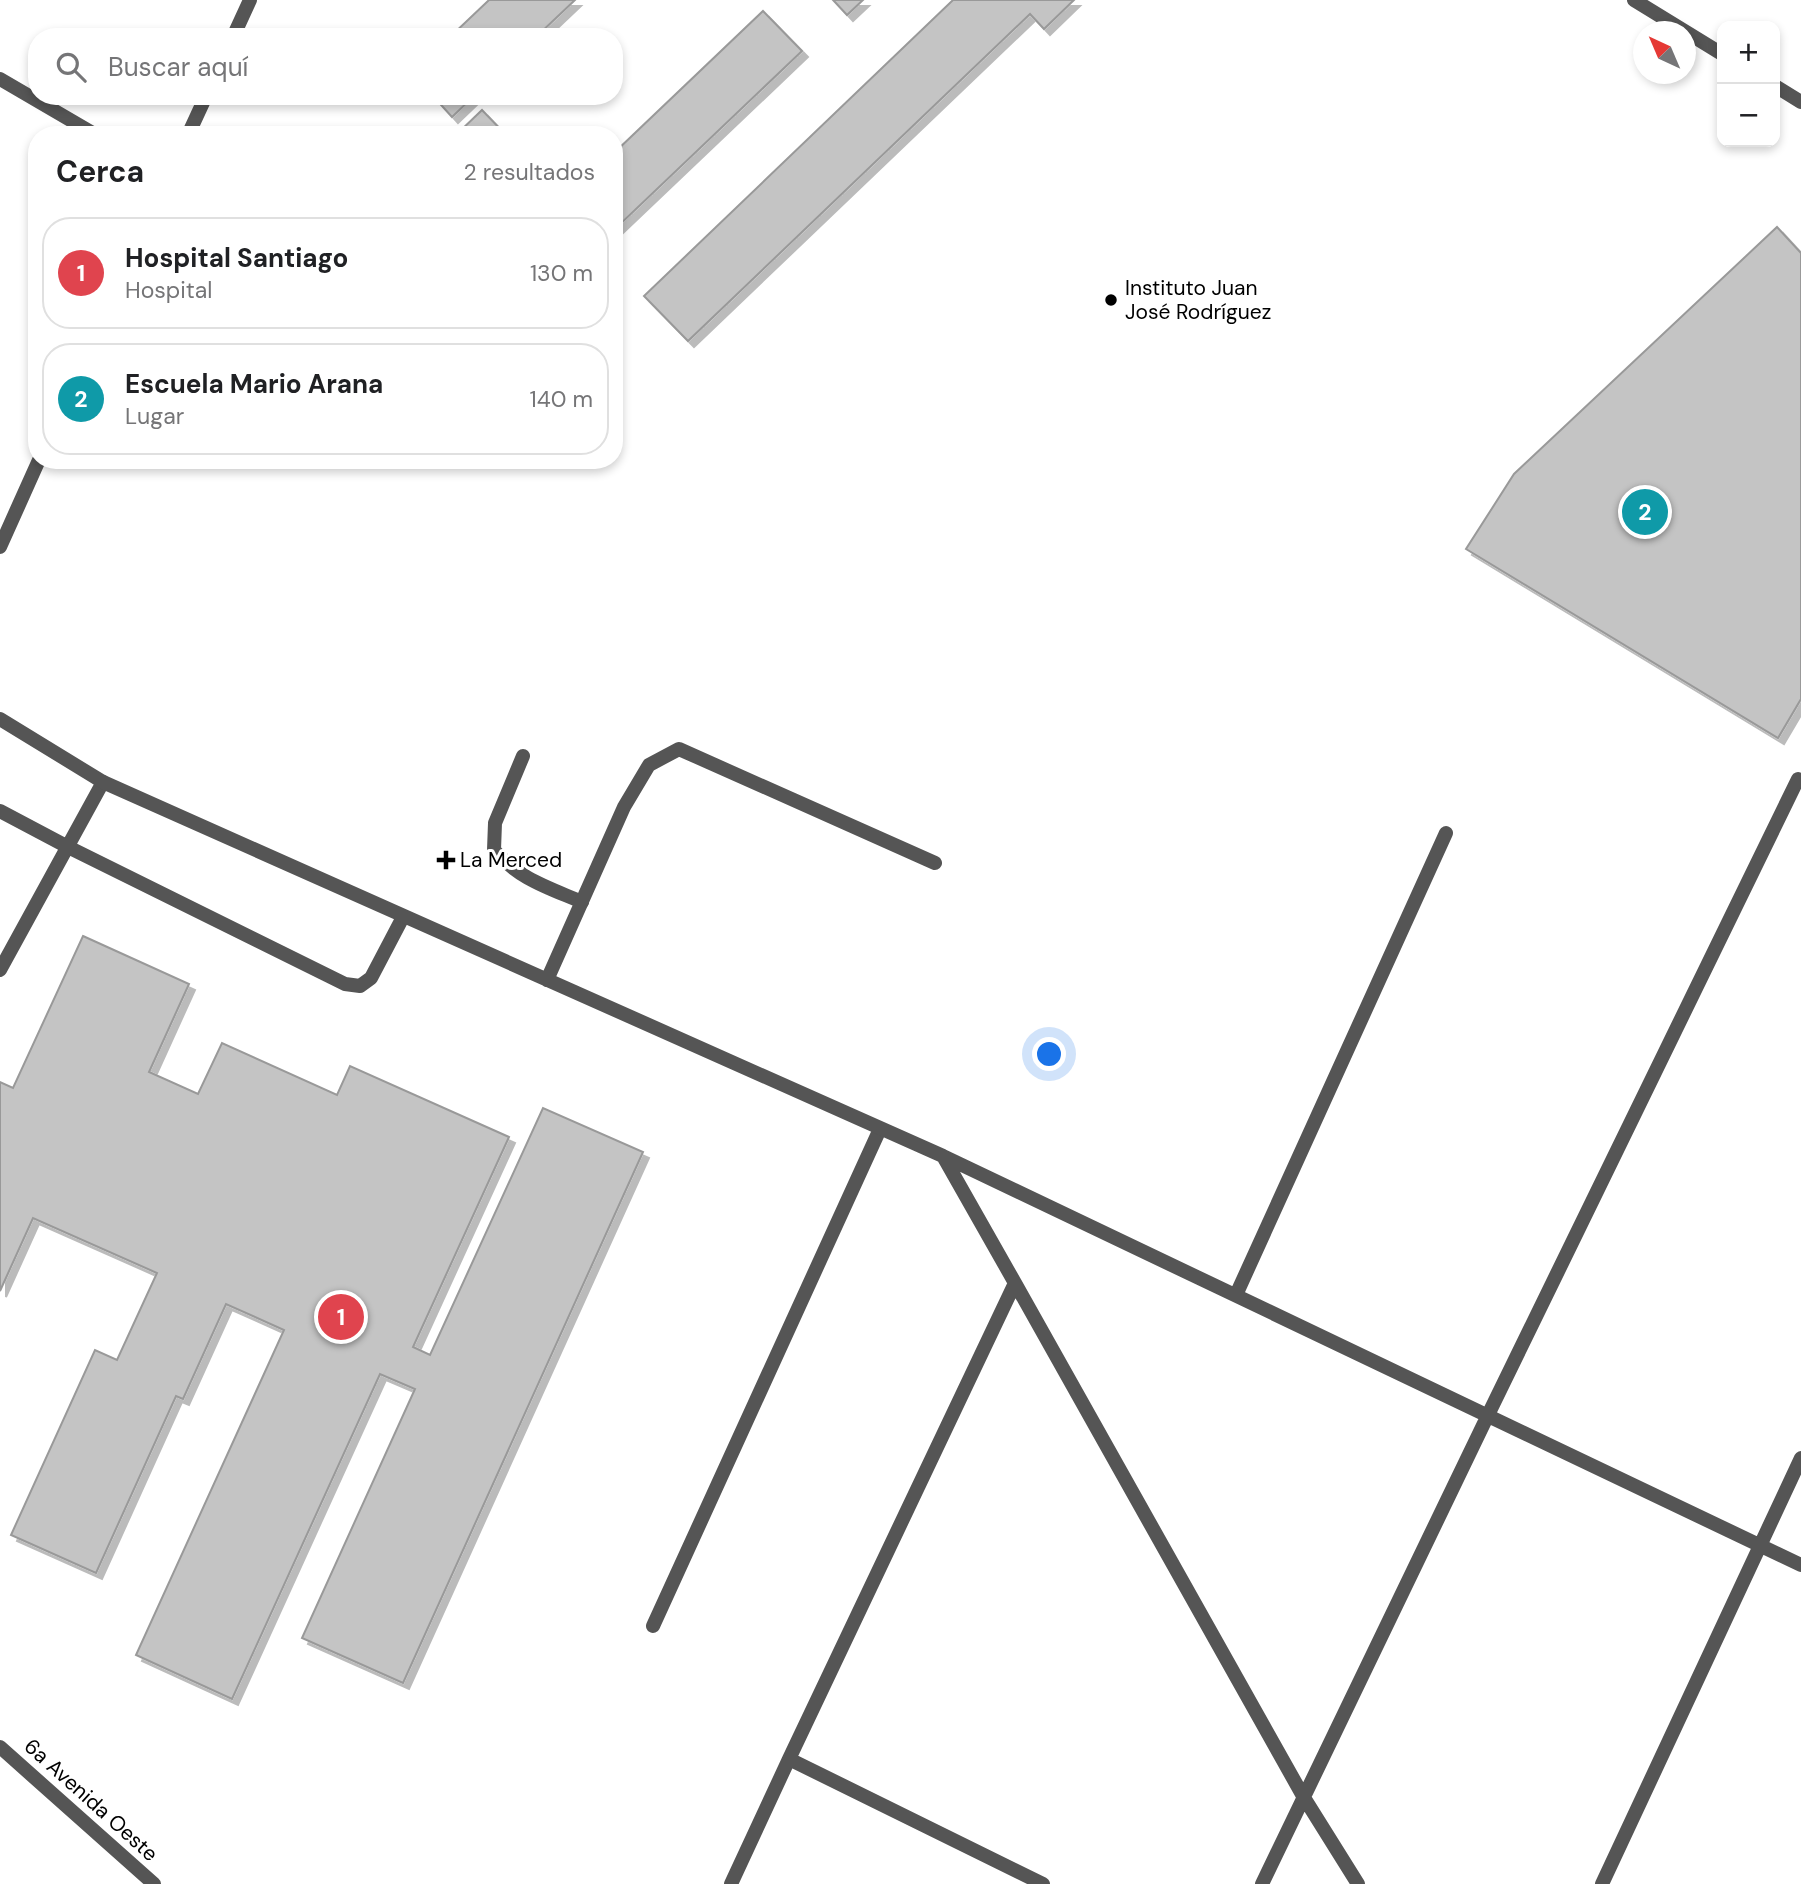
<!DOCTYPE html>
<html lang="es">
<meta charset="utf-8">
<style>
body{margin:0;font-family:"DM Sans",sans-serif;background:#f6f6f6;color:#202124}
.controls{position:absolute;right:21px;top:21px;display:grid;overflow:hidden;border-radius:14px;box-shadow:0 4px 10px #0003}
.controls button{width:63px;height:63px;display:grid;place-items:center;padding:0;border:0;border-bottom:2px solid #e0e0e0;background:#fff;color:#202124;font:35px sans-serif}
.compass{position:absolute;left:1633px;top:21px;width:63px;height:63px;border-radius:50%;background:#fff;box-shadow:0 4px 10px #0003;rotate:316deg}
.you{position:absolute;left:1050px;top:1055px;width:24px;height:24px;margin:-18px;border:5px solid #fff;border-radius:50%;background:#1a73e8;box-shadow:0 0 0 10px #1a73e833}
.badge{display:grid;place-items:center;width:46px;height:46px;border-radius:50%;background:#000;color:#fff;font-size:23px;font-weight:700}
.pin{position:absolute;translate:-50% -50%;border:4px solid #fff;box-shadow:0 2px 7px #0006}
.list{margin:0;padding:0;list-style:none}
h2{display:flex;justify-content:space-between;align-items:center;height:91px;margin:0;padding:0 28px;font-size:30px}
h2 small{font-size:23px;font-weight:400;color:#757577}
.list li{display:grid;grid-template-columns:46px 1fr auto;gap:21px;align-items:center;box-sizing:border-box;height:112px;margin:0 14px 14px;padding:0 14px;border:2px solid #e0e0e0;border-radius:28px}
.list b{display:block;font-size:26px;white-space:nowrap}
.list p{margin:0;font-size:23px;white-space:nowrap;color:#757577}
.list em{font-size:23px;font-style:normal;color:#757577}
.icon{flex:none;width:38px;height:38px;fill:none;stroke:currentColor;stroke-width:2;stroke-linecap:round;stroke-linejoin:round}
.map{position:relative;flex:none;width:1801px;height:1884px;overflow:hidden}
.search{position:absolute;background:#fff;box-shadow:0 4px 10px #0003;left:28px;top:28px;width:595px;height:77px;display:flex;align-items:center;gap:18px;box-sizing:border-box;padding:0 24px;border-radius:28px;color:#757577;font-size:26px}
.panel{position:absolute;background:#fff;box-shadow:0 4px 10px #0003;left:28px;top:126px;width:595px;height:343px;border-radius:28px}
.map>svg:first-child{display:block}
</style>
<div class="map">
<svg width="1801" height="1884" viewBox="0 0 1801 1884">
<defs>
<filter id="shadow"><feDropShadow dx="6" dy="6" stdDeviation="0" flood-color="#0004"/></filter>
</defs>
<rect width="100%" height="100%" fill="#fff"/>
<path fill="#c4c4c4" stroke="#999" stroke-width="2" filter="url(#shadow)" d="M489,0H575L536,37H450Z
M833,0H863L847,15Z
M953,0H1074L1044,29L1030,14L688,341L644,296Z
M763,11L802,51L614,230V153Z
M433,96H474L452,117Z
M482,110L506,135H456Z
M1777,227L1801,253V699L1778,738L1466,549L1514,474Z
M83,936L189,984L149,1072L198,1094L222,1043L337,1095L350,1066L509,1137L413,1347L430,1355L543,1108L643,1152L403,1683L302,1638L415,1389L380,1374L232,1699L136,1655L284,1330L226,1304L183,1399L176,1396L96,1573L11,1535L95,1350L117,1360L157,1273L33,1218L0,1291V1082L13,1088Z"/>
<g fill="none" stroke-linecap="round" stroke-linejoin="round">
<path stroke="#555" stroke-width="14" d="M523,756L495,823L494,850C519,879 547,887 582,902
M0,811L68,847L345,984L360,986L371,978L403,917
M0,970L103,782
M653,1626L880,1129"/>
<path stroke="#555" stroke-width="14" d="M1634,0L1722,54
M233,37L250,0
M0,79L96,135
M1775,86L1801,102
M188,135L206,96
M0,547L39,460
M0,719L103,782L943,1156L1801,1565
M547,980L624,807L649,765L679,749L935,863
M1015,1283L1303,1796L1358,1884
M1236,1295L1446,833
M0,1747L154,1884
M789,1759L1043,1884
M731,1884L789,1759L1015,1283L943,1156
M1262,1884L1488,1415L1798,779
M1602,1884L1801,1458"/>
</g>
<g fill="#000" stroke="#fff" stroke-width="2.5">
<circle cx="1111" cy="300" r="7"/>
<path d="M442.5 849.5h7v7h7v7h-7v7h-7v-7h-7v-7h7z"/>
</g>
<g text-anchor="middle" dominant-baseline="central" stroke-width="6" stroke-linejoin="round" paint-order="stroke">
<g font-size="21" fill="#000" stroke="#fff" text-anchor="start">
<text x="1125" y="288">Instituto Juan<tspan x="1125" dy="24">José Rodríguez</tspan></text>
<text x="460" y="860">La Merced</text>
</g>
<g font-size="21" fill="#000" stroke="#fff">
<text transform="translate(91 1800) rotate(42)">6a Avenida Oeste</text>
</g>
</g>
</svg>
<div class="controls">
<button>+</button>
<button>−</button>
</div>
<svg class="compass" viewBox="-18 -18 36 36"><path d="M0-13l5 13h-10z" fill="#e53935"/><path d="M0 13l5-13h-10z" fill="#757577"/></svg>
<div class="you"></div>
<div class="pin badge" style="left:341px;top:1317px;background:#e0444e">1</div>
<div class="pin badge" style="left:1645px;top:512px;background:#0f9aa8">2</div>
<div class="search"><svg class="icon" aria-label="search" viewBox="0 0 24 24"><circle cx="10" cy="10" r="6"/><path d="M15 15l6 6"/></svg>Buscar aquí</div>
<section class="panel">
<h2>Cerca<small>2 resultados</small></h2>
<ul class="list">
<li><span class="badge" style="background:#e0444e">1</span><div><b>Hospital Santiago</b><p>Hospital</p></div><em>130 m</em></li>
<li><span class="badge" style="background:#0f9aa8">2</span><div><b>Escuela Mario Arana</b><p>Lugar</p></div><em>140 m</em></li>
</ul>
</section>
</div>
